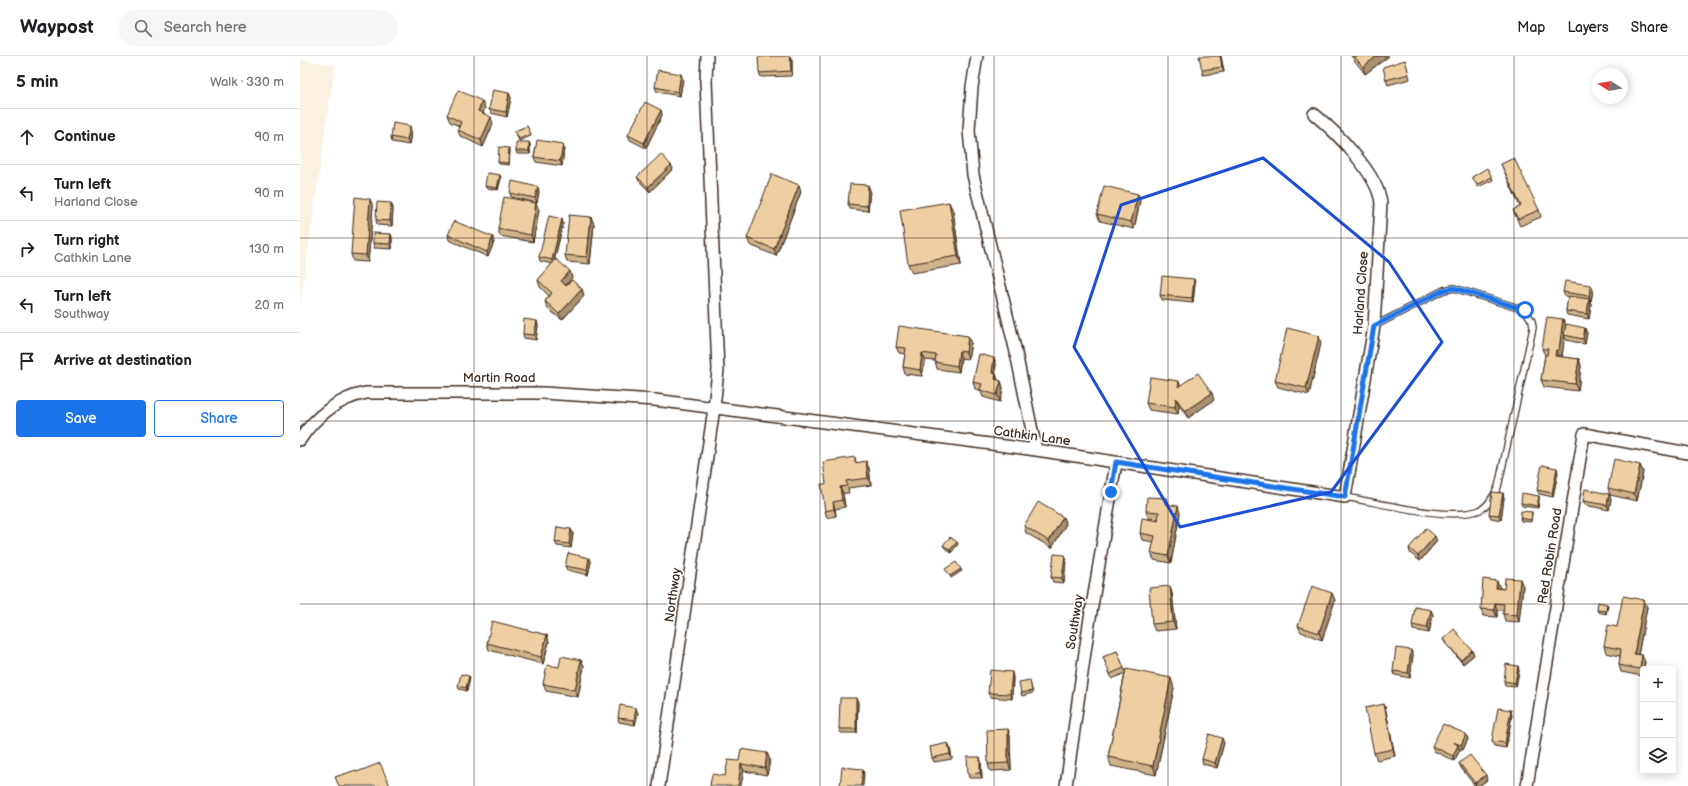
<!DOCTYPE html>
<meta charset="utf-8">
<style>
body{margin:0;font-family:"Balsamiq Sans",sans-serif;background:#f6f6f6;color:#202124}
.controls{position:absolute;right:12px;bottom:12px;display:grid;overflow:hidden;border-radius:4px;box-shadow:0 2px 10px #0003}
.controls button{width:36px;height:36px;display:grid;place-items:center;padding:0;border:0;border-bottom:1px solid #e0e0e0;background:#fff;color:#202124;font:20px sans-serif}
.compass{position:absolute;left:1292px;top:12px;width:36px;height:36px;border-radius:50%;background:#fff;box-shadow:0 2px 10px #0003;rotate:281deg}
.stop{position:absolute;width:12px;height:12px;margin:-9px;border:3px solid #1a73e8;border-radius:50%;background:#fff}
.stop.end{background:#1a73e8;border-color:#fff;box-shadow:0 1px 4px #0008}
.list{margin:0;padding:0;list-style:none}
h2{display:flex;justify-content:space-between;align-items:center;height:52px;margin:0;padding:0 16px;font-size:17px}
h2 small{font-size:13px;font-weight:400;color:#757577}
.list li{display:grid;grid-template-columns:26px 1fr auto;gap:12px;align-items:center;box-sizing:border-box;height:56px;padding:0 16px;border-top:1px solid #e0e0e0}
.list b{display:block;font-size:15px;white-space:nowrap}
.list p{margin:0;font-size:13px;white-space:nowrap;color:#757577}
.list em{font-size:13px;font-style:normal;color:#757577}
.actions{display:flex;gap:8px;padding:12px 16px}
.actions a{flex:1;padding:9px 0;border:1px solid #1a73e8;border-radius:4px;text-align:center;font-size:14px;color:#1a73e8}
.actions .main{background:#1a73e8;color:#fff}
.icon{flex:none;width:22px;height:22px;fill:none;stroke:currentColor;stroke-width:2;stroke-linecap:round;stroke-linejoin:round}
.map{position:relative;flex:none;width:1388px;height:730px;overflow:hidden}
header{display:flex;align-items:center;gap:24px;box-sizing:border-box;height:56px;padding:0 20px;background:#fff;border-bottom:1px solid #e0e0e0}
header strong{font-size:19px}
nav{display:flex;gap:22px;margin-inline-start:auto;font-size:14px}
.search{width:280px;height:36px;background:#f6f6f6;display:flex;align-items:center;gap:10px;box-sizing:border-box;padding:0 14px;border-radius:22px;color:#757577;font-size:15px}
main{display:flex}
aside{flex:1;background:#fff}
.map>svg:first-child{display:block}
</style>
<header>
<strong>Waypost</strong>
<div class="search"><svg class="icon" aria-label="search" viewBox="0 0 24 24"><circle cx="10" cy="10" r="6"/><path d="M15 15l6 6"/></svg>Search here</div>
<nav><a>Map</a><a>Layers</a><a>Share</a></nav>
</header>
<main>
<aside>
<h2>5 min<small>Walk · 330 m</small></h2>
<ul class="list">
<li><svg class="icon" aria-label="ahead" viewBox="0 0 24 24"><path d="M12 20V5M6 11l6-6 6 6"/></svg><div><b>Continue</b></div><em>90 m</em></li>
<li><svg class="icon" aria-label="left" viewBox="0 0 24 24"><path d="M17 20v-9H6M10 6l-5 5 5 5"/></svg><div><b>Turn left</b><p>Harland Close</p></div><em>90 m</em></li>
<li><svg class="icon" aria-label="right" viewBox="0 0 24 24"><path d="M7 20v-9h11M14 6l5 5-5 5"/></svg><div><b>Turn right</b><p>Cathkin Lane</p></div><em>130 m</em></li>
<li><svg class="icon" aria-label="left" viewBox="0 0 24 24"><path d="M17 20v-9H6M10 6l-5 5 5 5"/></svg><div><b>Turn left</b><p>Southway</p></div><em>20 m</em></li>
<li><svg class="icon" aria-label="arrive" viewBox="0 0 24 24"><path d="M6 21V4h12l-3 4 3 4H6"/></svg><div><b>Arrive at destination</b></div></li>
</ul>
<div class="actions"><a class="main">Save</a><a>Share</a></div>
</aside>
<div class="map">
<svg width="1388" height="730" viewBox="0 0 1388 730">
<rect width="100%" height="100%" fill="#fff"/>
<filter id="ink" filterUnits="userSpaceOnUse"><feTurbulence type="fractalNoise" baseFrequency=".025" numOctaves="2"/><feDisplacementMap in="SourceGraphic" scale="8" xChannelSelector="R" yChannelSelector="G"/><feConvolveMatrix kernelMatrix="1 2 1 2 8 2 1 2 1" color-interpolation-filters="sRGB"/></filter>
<g filter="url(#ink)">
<path fill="#faf1e3" d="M0,3L35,9L0,250Z"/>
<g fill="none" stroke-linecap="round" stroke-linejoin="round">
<g stroke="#3b2a1e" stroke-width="8">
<path id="lane" d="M1045,441C1077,446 1154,467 1182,453C1190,448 1194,439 1198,431L1233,272L1232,265L1225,254L1154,232L1144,234L1074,270"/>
</g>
<g stroke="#3b2a1e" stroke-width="14">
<path id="street" d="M677,0L672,31L669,74L673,119L715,292L736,394
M0,384C14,361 39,342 66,337H243L355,344L736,394L1045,441L1074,270L1081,147C1078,118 1036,76 1014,58
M359,730L414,352L418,314L406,25L407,0
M766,730L789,568L816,407
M1227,730L1284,378L1388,397"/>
</g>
<use href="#lane" stroke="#fff" stroke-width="5.5"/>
<use href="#street" stroke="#fff" stroke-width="11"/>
</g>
<path fill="#cdb28a" stroke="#3b2a1e" d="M921,0L924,16L903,19L902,14Z
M1051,0H1089L1065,18Z
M492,4V20L461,21L459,17Z
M1105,4L1110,23L1088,29L1086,24Z
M383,23L380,40L357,36L355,31Z
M209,37L211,42L207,61L191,57L189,53Z
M185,52L183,57L193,68L183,91L160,80L158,74L159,70L150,66L147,59Z
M361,54L362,59L346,92L330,84L328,79Z
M227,70L231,80L219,85L215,75Z
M111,75L109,89L92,86L91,81Z
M230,88V98H217L216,95Z
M264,92L262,110L236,106L234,101Z
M210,94L209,109L199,108L198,106Z
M1201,108L1239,154L1241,161L1220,170L1213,154L1220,151L1204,115Z
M371,109L373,113L350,136L339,125L337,121Z
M200,119L201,122L198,134L186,132L185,130Z
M1172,121H1192L1193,124L1178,131Z
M499,129L501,136L476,200L450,189L447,182Z
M568,129L570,134L568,155L550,153L548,148Z
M239,135L237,147L211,141L210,137Z
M840,145L834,173L800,165L797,158Z
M91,147L93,152L92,170L77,169L76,164Z
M73,150L68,206L53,205L51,198Z
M239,154L233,186L200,180L198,173Z
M653,155L661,209L612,217L608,208Z
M291,161L294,168L290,208L267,206L265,199Z
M262,163L263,168L254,206L272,222L266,229L282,233L284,240L262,264L247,252L245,245L249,240L240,231L238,224L252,208L240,205L239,201Z
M91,178L92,182V193L74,192L73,187Z
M148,179L194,186L188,201L149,184Z
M894,223L895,228L893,247L862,244L860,239Z
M1293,234L1291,245H1290L1291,248L1289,263L1267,259L1266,255L1268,241L1265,240L1263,236Z
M1263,263L1266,270L1287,277L1285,288L1266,284L1264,280L1262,301L1279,303L1281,310L1278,335L1244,331L1241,324L1245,299L1242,293Z
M237,265L238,270L236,284L224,282L223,278Z
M671,287L668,303L661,302L659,316L637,313L635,305L625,304L622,320L605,318L603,311L605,298L599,297L596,291Z
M1021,287L1009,339L978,331L975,325Z
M694,302L696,308L695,318H696L698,324L701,325L703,332L700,346L683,341L680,334L675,333L673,326Z
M879,325L880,329L914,344L888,362L879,349L878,358L849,354L846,347Z
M555,401L556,406L569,412L571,429L548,432L549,437H543L545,451L535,453L536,460L527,462L525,455L526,428Z
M1340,409L1343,416L1337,445L1310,439L1308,432Z
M1258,416L1253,441L1239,438L1237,434Z
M1203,437L1204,442L1201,464L1191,462L1189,458Z
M1239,440V443L1238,452L1222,450L1221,447Z
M867,442L869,448L880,457L871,507L854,504L851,497L854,486L842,484L840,477L858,465V463L848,462L846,455Z
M1311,443L1309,454L1285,449L1283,445Z
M1232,456V458L1231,466L1221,465L1220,462Z
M766,468L752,492L726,477L724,470Z
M271,473L273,478L271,492L257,490L255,486Z
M1137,485L1120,505L1110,497L1109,492Z
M658,488L651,497L644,491L643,489Z
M765,499L766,504L764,527L753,526L751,521Z
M289,502L291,506L288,519L267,514L265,510Z
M1223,530L1219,566L1205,565L1203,558V554H1197V561L1183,560L1181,553L1200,532L1204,533Z
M872,537L876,573L855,575L852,568Z
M1035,544L1022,584L1001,576L998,570Z
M1307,548L1308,550L1306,558L1298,556L1297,554Z
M1347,551L1338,599L1345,606L1342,620L1321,616L1319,609L1320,600L1306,597L1304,590L1317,571Z
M1131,554L1133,559L1129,577L1113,574L1112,569Z
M247,579L249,586L243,608L189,594L187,587Z
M1143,583L1172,594L1174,599L1163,608L1145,587Z
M817,595L825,615L874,632L856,719L811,710L808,701L825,617L812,623L803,601Z
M1113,599L1110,622L1095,619L1093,615Z
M281,604L284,610L278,641L246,635L243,628L259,611Z
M1218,610L1219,615L1216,631L1205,630L1204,625Z
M169,620L170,622L167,635L159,633L158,630Z
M713,621L712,643L690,641L688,637Z
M730,626L733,637L722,640L721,637Z
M556,642L558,646L557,677H541L539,673Z
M1084,648L1086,655L1095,700L1077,704L1074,697Z
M338,657L335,669L319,666L318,662Z
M1212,659L1206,692L1194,690L1192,685Z
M708,673L710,680L711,714L690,715L688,708Z
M1166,678L1168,683L1163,694L1159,692L1160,694L1154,705L1134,695L1132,690Z
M924,687L917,712L903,708L902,703Z
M650,692L652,703L634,706L632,702Z
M467,697L470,704L467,719L444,715L425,720L439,705Z
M680,701L681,706L682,722H669L668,718Z
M1159,707L1187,724L1179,730H1175L1161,712Z"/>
<path fill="#a79171" stroke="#3b2a1e" d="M490,0L492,4V20L491,15Z
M920,0H921L924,16L922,11Z
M1077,0H1089L1065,18L1063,11Z
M381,18L383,23L380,40L378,36Z
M209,37L211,42L207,61L206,56Z
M182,45L185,52L181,62L178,55Z
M361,54L362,59L346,92L344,87Z
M191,61L193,68L183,91L181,84Z
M110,70L111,75L109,89L107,84Z
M229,86L230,88V98L229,95Z
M263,88L264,92L262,110L260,105Z
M209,92L210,94L209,109L208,107Z
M371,109L373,113L350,136L348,131Z
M200,119L201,122L198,134L197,132Z
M499,129L501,136L476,200L474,193Z
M568,129L570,134L568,155L567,150Z
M238,131L239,135L237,147L235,142Z
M838,138L840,145L834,173L831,166Z
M70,143L73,150L68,206L66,199Z
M649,146L653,155L661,209L658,200Z
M91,147L93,152L92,170L90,165Z
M236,147L239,154L233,186L231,179Z
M291,161L294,168L290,208L287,201Z
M262,163L263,168L253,209L252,204Z
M91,178L92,182V193L90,188Z
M193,181L194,186L188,201L187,196Z
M270,215L272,222L263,232L261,225Z
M894,223L895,228L893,247L892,242Z
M1291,229L1293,234L1291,245L1289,240Z
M282,233L284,240L262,264L259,258Z
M1289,243L1291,248L1289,263L1287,258Z
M1263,263L1266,270L1262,301L1259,294Z
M237,265L238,270L236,284L234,279Z
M1285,272L1287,277L1285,288L1283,283Z
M668,280L671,287L668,303L666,296Z
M1019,280L1021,287L1009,339L1006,332Z
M1256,294L1259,301L1255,300Z
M659,295L661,302L659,316L657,310Z
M622,297L625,304L622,320L620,314Z
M694,302L696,308L694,324L692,317Z
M1279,303L1281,310L1278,335L1275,328Z
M696,318L698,325L695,323Z
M701,325L703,332L700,346L697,339Z
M912,337L914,344L888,362L885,355Z
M876,342L879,349L878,358L875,351Z
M566,405L569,412L571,429L568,422Z
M1340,409L1343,416L1337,445L1334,438Z
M1257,412L1258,416L1253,441L1252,437Z
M540,431L543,437L545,451L542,444Z
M1203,437L1204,442L1201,464L1199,459Z
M1309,438L1311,443L1309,454L1307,449Z
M1239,440V443L1238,452L1237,450Z
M533,446L535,453L536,460L534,453Z
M878,450L880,457L871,507L868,500Z
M763,461L766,468L752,492L749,485Z
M271,473L273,478L271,492L269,488Z
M1135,480L1137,485L1120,505L1118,500Z
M657,486L658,488L651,497L650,494Z
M765,499L766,504L764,527L762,522Z
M289,502L291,506L288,519L287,514Z
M661,513L662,515L651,522L650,520Z
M1220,523L1223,530L1219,566L1217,559Z
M1197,525L1200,532L1199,539L1196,532Z
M870,530L872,537L876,573L873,566Z
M1032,537L1035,544L1022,584L1019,577Z
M1344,544L1347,551L1337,605L1334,598Z
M1195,547L1197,554V561L1194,554Z
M1307,548L1308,550L1306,558V555Z
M1131,554L1133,559L1129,577L1127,572Z
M247,579L249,586L243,608L241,601Z
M1111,594L1113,599L1110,622L1108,617Z
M1172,594L1174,599L1163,608L1161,604Z
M1342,599L1345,606L1342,620L1340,613Z
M281,604L284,610L278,641L275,634Z
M1218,610L1219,615L1216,631L1215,627Z
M712,616L713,621L712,643L710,638Z
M169,620L170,622L167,635L166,632Z
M871,622L874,632L856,719L853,710Z
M556,642L558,646L557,677L556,673Z
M1084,648L1086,655L1095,700L1093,693Z
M336,652L338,657L335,669L334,664Z
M1211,654L1212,659L1206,692L1205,687Z
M708,673L710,680L711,714L708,707Z
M1166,678L1168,683L1163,694L1161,689Z
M922,682L924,687L917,712L915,707Z
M648,687L650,692L652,703L650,698Z
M1158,689L1160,694L1154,705L1153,700Z
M467,697L470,704L467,719L465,712Z
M680,701L681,706L682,722L680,717Z
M441,708L444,715L441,730H438Z
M563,713L564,718L563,730H561Z
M1186,719L1187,724L1179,730H1176L1175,727Z"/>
<path fill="#eecfa1" stroke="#3b2a1e" d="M474,0H490L491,15L459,17L458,1Z
M899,0H920L922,11L902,14Z
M1054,0H1077L1063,11Z
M1105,4L1109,18L1086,24L1083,11Z
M358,14L381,18L378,36L355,31Z
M158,34L182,45L178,55L191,61L181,84L158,74L161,66L147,59Z
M193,34L209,37L206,56L189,53Z
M345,46L361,54L344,87L328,79Z
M93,67L110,70L107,84L91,81Z
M227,70L231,78L219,83L215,75Z
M237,84L263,88L260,105L234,101Z
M216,86H229V95H216Z
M199,91L209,92L208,107L198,106Z
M361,98L371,109L348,131L337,121Z
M1214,102L1239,154L1218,163L1213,154L1221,150L1201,108Z
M1187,112L1192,121L1177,129L1172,121Z
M187,117L200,119L197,132L185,130Z
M472,118L499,129L474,193L447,182Z
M212,125L238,131L235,142L210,137Z
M550,128L568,129L567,150L548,148Z
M804,130L838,138L831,166L797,158Z
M55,141L70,143L66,199L51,198Z
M204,141L236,147L231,179L198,173Z
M77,146L91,147L90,165L76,164Z
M649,146L658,200L608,208L600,154Z
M269,159L291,161L287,201L265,199Z
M249,160L262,163L252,204L239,201Z
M154,165L193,181L187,196L148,179Z
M73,177L91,178L90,188L73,187Z
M256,203L270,215L261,225L266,230L272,224L282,233L259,258L245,245L252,237L238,224Z
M862,220L894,223L892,242L860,239Z
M1265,225L1291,229L1289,240L1263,236Z
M1268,240L1289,243L1287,258L1266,255Z
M1247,261L1263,263L1259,294H1256L1255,300L1279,303L1275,328L1241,324L1245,299H1247L1248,293H1242Z
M224,263L237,265L234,279L223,278Z
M1266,268L1285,272L1283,283L1264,279Z
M599,270L668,280L666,296L659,295L657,310L635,306L636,299L622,297L620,314L603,311L606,292L596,291Z
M987,272L1019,280L1006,332L975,325Z
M679,298L694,302L692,317L696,318L695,323L701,325L697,339L680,334L682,328L673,326Z
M898,317L912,337L885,355L876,342L875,351L846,347L850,321L879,325L878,331Z
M555,401V407L566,405L568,422L546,425L547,430L540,431L542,444L533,446L534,453L525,455L521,428H526L523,406Z
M1314,403L1340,409L1334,438L1308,432Z
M1242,409L1257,412L1252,437L1237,434Z
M1285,433L1309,438L1307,449L1283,445Z
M1192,436L1203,437L1199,459L1189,458Z
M1222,437L1239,440L1237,450L1221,447Z
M847,441L867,442L866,448L878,450L868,500L851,497L855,480L840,477L842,462L858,465L859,456L846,455Z
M738,446L763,461L749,485L724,470Z
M1221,455L1232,456L1231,464L1220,462Z
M257,471L271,473L269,488L255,486Z
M1126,472L1135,480L1118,500L1109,492Z
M650,481L657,486L650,494L643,489Z
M268,497L289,502L287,514L265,510Z
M754,498L765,499L762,522L751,521Z
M656,506L661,513L650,520L645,513Z
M1205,522L1220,523L1217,559L1203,558L1204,548L1195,547L1194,554L1181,553L1183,523L1197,525L1196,532L1204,533Z
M870,530L873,566L852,568L849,532Z
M1012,530L1032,537L1019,577L998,570Z
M1323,540L1344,544L1334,598L1342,599L1340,613L1319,609L1321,593L1304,590L1308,569L1317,571Z
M1298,546L1307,548L1306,555L1297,554Z
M1115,551L1131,554L1127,572L1112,569Z
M192,565L247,579L241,601L187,587Z
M1154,573L1172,594L1161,604L1143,583Z
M1096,592L1111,594L1108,617L1093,615Z
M817,595L824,612L810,618L803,601Z
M261,600L281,604L275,634L243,628L247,609L259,611Z
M1206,608L1218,610L1215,627L1204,625Z
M826,613L871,622L853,710L808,701Z
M690,614L712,616L710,638L688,637Z
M161,618L169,620L166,632L158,630Z
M730,624L732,635L721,637L719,626Z
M540,642H556V673H539Z
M1084,648L1093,693L1074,697L1065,652Z
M320,649L336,652L334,664L318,662Z
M1198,652L1211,654L1205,687L1192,685Z
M1143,668L1166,678L1161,689L1153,686L1158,689L1153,700L1132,690Z
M708,673V707L688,708L687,674Z
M909,678L922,682L915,707L902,703Z
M648,687L650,698L632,702L630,691Z
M441,693L467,697L465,712L441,708L438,730H410L412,718L425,720L428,704L439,705Z
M1170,699L1186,719L1175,727L1159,707Z
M667,701H680V717L668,718Z
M80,707L90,730H39L35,721L56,714L57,716Z
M542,711L563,713L561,730H540Z"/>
</g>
<g fill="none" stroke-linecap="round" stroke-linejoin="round" filter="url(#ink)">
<path stroke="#1a73e8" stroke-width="5" d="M811,436L816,406L1045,441L1074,270L1144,234L1154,232L1225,254"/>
</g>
<path fill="none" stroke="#1d4ed8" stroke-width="3" stroke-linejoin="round" d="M963,102L1089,206L1142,286L1031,436L880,471L774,291L821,149Z"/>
<path fill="none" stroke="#3b2a1e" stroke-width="1" stroke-opacity="0.55" d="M174,0V730M347,0V730M520,0V730M694,0V730M868,0V730M1041,0V730M1214,0V730M0,182H1388M0,365H1388M0,548H1388"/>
<g text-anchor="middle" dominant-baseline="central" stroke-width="3" stroke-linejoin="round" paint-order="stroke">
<g font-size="13" fill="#3b2a1e" stroke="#fff">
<text transform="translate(1061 237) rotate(-86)">Harland Close</text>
<text x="199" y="322">Martin Road</text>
<text transform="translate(732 380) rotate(8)">Cathkin Lane</text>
<text transform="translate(1250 500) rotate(-81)">Red Robin Road</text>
<text transform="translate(373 539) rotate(-82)">Northway</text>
<text transform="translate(775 566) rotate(-81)">Southway</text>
</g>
</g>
</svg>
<div class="controls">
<button>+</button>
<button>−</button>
<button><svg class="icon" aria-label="layers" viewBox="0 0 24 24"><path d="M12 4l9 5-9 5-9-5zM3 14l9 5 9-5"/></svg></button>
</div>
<svg class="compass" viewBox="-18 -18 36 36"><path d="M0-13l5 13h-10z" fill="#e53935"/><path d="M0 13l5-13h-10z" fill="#757577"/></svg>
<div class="stop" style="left:1225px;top:254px"></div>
<div class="stop end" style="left:811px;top:436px"></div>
</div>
</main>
